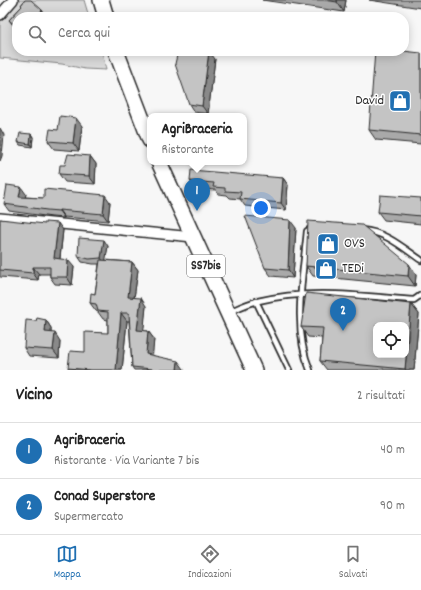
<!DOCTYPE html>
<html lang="it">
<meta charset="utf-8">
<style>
body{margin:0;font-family:Dekko,sans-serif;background:#f6f6f6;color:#222}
.controls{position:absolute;right:12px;bottom:12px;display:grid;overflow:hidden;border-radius:8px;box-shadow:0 2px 10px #0003}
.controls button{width:36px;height:36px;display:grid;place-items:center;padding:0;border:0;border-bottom:1px solid #e0e0e0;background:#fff;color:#222;font:20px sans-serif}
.you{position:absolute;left:261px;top:208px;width:14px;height:14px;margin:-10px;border:3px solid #fff;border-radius:50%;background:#1a73e8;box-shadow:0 0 0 6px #1a73e833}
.badge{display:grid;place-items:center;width:26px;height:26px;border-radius:50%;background:#1f6fb2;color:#fff;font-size:13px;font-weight:700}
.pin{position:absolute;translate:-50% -33px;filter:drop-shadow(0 1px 2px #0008)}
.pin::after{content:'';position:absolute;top:21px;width:14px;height:12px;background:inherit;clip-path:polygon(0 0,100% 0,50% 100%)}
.popup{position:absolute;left:147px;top:113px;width:100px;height:52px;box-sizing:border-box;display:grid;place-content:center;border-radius:8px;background:#fff;filter:drop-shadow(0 1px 3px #0005);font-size:13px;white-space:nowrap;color:#767676}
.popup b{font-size:15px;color:#222}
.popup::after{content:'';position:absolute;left:50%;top:100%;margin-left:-8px;border:8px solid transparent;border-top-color:#fff}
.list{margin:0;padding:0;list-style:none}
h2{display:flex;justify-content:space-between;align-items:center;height:52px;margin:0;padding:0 16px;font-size:17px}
h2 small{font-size:13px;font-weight:400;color:#767676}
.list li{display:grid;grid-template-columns:26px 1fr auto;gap:12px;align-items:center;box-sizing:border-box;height:56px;padding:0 16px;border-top:1px solid #e0e0e0}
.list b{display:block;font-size:15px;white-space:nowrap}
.list p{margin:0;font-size:13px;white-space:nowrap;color:#767676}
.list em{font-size:13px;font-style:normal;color:#767676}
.icon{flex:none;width:22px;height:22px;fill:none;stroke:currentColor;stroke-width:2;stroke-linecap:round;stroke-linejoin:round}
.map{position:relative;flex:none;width:421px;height:370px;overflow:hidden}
.search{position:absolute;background:#fff;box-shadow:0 2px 10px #0003;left:12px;right:12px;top:12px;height:44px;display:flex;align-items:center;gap:10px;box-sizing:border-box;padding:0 14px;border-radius:16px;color:#767676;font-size:15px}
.sheet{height:164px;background:#fff}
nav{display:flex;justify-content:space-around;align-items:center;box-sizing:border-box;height:56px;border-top:1px solid #e0e0e0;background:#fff;font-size:11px;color:#767676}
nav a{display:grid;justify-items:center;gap:2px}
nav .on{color:#1f6fb2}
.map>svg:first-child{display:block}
</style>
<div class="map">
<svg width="421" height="370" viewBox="0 0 421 370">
<rect width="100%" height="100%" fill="#f7f7f7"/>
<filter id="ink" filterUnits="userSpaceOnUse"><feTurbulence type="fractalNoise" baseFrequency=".025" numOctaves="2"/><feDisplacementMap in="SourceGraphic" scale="8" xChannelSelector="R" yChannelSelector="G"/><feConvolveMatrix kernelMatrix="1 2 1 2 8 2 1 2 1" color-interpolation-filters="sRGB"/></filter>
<g filter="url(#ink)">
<path fill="#d9d9d9" stroke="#828282" d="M17,0H84L89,17H17V51H102L106,70L85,69L62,64L0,58V20Z"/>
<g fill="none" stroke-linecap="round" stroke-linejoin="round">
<g stroke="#2b2b2b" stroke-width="8">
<path id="service" d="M362,230C386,232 402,247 421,260
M256,301L289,370
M229,312C238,308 248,303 258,301C309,288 362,296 414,300L421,295
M310,370C292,328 303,276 307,231L313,227"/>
</g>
<g stroke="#2b2b2b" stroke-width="12">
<path id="minor" d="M0,15L13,0
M0,218L193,237"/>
</g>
<g stroke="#2b2b2b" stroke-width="18">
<path id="primary" d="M101,0L106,17
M116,51L150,140
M159,162L254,370"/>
</g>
<use href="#service" stroke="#fff" stroke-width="4.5"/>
<use href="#minor" stroke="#fff" stroke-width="9"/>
<use href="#primary" stroke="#fff" stroke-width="15"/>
</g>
<path fill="#a9a9a9" stroke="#2b2b2b" d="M25,0L17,17V30L9,20L22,6L21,5Z
M262,0H346L344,12Z
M369,0H421V8Z
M421,53V144L376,140L369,130Z
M215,59L208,114L194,112L189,104Z
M82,126L79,151L54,149L48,141L58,130Z
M31,134L33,137L32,147L20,145L18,142Z
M90,156L96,164L95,184L65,182L59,174L65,165Z
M283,178L288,185L286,210L245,206L240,199L230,198L227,195L218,194L216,190L196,189L190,181Z
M26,194L25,197L110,202L108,221L64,217V218L52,217L9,211L4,204Z
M421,198V224L384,220L378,212Z
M0,219L63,230L60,259L74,267L72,285L55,284L50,277V274H39L38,280L0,277Z
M296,228L293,278L271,276L265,268Z
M108,246L105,260L132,262L138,270L134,298L146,306L143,331H148L154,339L152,355L184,369V370H134L132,367L129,321H127L122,370H70L68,368L85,352L108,333V320L103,319L98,312L96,311L90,303L95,294L99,264H93L82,262L78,256Z
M306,266L416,275L415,286L313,276Z
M411,304L419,314L414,370H327L320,361L322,338L308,337L301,327Z
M46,320L51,328V333L60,341L59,358L29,356L24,348L36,321Z"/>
<path fill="#898989" stroke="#2b2b2b" d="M337,0H346L344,12L337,2Z
M42,10L47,17H36Z
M209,51L215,59L208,114L202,106Z
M76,118L82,126L79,151L73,143Z
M0,128L4,135L2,156L0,161Z
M31,134L33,137L32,147L30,144Z
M90,156L96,164L95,184L89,176Z
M283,178L288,185L286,210L281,203Z
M21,187L26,194L24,204L19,197Z
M105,195L110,202L108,221L103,214Z
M59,210L64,217V218L59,211Z
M290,220L296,228L293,278L288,270Z
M58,223L63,230L59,266L54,258Z
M104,240L108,246L105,264L101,258Z
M68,260L74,267L72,285L67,277Z
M132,262L138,270L133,305L128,297Z
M409,264L416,275L415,286L408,276Z
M33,267L39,274L38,280L33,273Z
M141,298L146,306L143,338L137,330Z
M411,304L419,314L414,370H406L405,369Z
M121,313L127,321L122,370H116Z
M46,320L51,328V340L45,332Z
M148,331L154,339L152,362L146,354Z
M55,333L60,341L59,358L53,350Z
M178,361L184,369V370H177Z"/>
<path fill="#c4c4c4" stroke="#2b2b2b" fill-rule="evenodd" d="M25,0H31L42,10L36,17H17V27L9,20L22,6L21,5Z
M325,0H337V2Z
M178,51H209L202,106L189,104L175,64Z
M375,51H403L421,53V135L369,130Z
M60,116L76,118L73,143L48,141L50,129L58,130Z
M20,133L31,134L30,144L18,142Z
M68,154L90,156L89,176L59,174L60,165H65Z
M191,170L283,178L281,203L240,199L241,192L225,191V188L213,187L214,183L190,181Z
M7,185L21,187L19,197L44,198V189L105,195L103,214L59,210V211L47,210L4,204Z
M380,195L421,198V216L378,212Z
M245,216L290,220L288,270L265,268Z
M0,219L45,224V222L58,223L54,258L68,260L67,277H50V267H33V273L0,270Z
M308,221L362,225L409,264L408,276L306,266Z
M79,238L104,240L101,258L89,259L78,256Z
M100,260L132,262L128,297L141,298L137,330L148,331L146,354L178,361L177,370H151L152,369L132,367L129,313H121L116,370H91L68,368L70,351L85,352V332L108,333V312L98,311L96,304L90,303L91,293L95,294Z
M306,293L411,304L405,369L320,361L323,328L301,327ZM376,325H406V355H376Z
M37,318L46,320L45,332L55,333L53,350L24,348L26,320L36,321Z"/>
</g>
<defs>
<g id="shop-square" transform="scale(1.15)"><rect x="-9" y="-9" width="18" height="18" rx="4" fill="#1f6fb2" stroke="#fff"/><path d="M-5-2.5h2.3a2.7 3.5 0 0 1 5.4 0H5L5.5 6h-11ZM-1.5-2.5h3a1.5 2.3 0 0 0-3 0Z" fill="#fff"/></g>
</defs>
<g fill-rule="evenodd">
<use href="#shop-square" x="400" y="101"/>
<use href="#shop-square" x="328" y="244"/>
<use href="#shop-square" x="326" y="269"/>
</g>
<g text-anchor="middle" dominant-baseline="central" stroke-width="3" stroke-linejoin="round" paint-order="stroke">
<rect fill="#fff" stroke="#6b6b6b" stroke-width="1" x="187" y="255" width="38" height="22" rx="3"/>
<g font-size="13" font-weight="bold" fill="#2b2b2b">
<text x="206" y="266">SS7bis</text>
</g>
<g font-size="14" fill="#2b2b2b" stroke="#fff" text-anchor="start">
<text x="384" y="101" text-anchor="end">David</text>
<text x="344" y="244">OVS</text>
<text x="342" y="269">TEDi</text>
</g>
</g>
</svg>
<div class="controls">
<button><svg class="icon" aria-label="locate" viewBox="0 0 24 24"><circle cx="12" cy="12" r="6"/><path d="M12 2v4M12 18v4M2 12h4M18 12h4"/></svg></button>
</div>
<div class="you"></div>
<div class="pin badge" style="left:197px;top:211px">1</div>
<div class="popup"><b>AgriBraceria</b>Ristorante</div>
<div class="pin badge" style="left:343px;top:331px">2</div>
<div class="search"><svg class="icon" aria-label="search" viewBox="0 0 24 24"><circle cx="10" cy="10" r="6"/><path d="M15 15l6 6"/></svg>Cerca qui</div>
</div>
<section class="sheet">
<h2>Vicino<small>2 risultati</small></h2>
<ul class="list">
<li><span class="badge">1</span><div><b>AgriBraceria</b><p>Ristorante · Via Variante 7 bis</p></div><em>40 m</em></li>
<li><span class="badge">2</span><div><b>Conad Superstore</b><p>Supermercato</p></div><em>90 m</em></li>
</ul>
</section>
<nav>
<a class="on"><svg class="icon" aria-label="map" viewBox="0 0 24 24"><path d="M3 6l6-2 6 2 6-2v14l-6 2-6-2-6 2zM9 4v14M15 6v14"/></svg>Mappa</a>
<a><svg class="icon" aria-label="directions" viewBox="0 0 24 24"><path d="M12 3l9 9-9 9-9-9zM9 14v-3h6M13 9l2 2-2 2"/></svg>Indicazioni</a>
<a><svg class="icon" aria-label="saved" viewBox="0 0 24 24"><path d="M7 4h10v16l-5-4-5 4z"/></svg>Salvati</a>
</nav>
